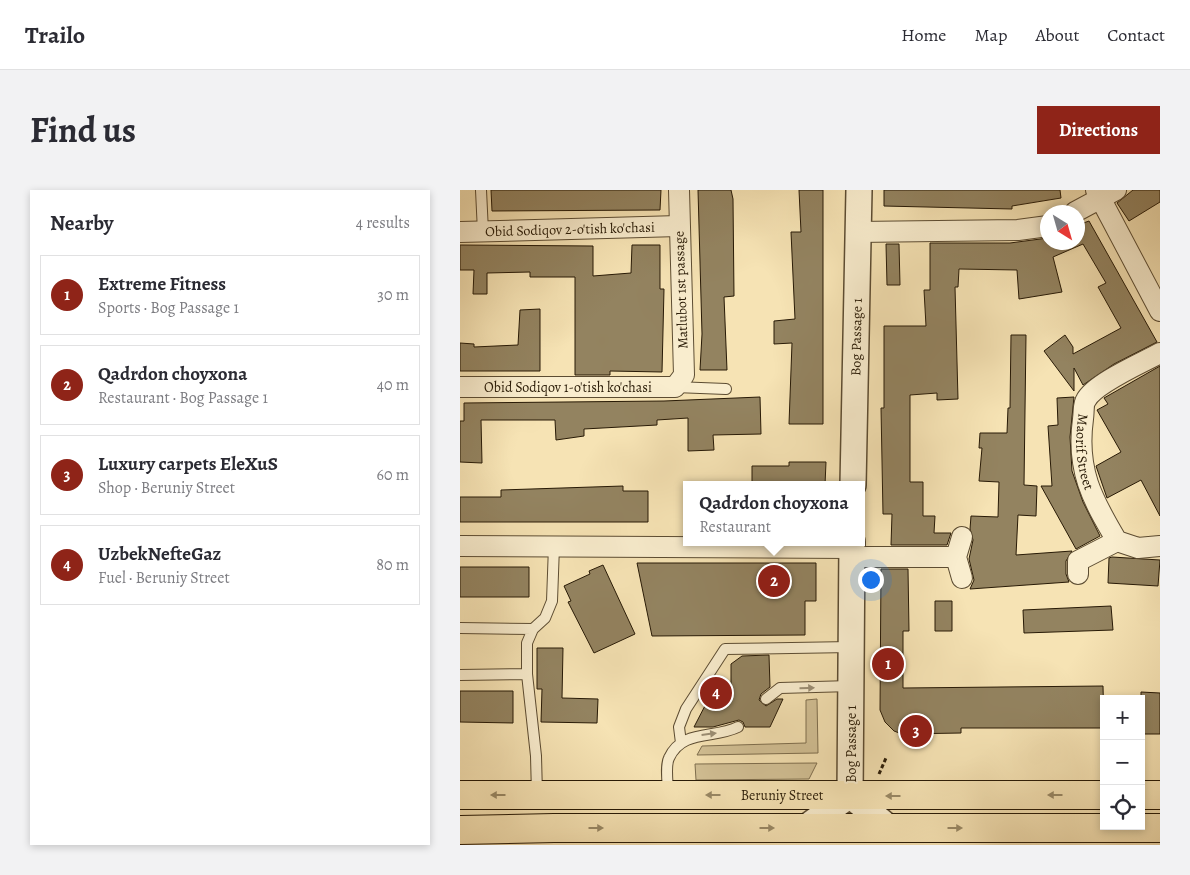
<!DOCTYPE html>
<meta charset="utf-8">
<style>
body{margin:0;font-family:Alegreya,serif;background:#f2f2f3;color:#2b2b33}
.controls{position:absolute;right:15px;bottom:15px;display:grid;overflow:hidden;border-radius:0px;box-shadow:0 2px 8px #0003}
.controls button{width:45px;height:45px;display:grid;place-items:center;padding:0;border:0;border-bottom:1px solid #e1e1e2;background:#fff;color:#2b2b33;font:25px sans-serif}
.compass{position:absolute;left:580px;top:15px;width:45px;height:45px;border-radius:50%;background:#fff;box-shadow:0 2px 8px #0003;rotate:143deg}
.you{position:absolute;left:410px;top:389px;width:18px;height:18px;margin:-12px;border:4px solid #fff;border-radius:50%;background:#1a73e8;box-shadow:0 0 0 8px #1a73e833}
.badge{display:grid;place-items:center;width:32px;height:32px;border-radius:50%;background:#8f2418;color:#fff;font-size:16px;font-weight:700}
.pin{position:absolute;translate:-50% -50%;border:2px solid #fff;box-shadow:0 1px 5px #0006}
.popup{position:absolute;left:223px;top:291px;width:182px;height:65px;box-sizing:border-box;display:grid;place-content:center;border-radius:0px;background:#fff;filter:drop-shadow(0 1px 4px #0005);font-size:16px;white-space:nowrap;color:#7c7c81}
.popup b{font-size:19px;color:#2b2b33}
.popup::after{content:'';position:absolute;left:50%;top:100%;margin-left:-10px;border:10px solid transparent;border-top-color:#fff}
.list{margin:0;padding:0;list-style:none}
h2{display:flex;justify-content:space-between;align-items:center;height:65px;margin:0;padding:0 20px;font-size:21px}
h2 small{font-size:16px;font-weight:400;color:#7c7c81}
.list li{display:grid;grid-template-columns:32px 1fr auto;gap:15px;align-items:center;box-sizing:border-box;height:80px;margin:0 10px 10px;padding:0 10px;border:1px solid #e1e1e2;border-radius:0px}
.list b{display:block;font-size:19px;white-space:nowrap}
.list p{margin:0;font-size:16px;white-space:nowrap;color:#7c7c81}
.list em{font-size:16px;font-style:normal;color:#7c7c81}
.icon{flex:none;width:28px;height:28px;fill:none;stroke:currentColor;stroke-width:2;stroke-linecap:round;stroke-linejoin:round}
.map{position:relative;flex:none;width:700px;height:655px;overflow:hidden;border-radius:0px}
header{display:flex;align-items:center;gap:30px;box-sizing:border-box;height:70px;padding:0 25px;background:#fff;border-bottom:1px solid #e1e1e2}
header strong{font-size:24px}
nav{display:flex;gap:28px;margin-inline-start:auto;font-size:18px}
.intro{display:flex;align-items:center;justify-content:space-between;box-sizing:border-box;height:120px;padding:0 30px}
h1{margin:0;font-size:35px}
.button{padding:12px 22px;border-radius:0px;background:#8f2418;color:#fff;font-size:18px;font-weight:700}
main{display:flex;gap:30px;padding:0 30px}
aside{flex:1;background:#fff;border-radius:0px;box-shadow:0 2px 8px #0003}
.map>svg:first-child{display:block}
</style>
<header>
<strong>Trailo</strong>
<nav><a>Home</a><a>Map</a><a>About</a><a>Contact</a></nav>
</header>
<div class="intro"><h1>Find us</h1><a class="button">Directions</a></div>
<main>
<aside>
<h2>Nearby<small>4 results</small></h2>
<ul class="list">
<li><span class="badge">1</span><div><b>Extreme Fitness</b><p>Sports · Bog Passage 1</p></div><em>30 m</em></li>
<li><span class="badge">2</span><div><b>Qadrdon choyxona</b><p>Restaurant · Bog Passage 1</p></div><em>40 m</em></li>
<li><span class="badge">3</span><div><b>Luxury carpets EleXuS</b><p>Shop · Beruniy Street</p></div><em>60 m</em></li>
<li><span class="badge">4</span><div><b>UzbekNefteGaz</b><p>Fuel · Beruniy Street</p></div><em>80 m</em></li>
</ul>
</aside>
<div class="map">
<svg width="700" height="655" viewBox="0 0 700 655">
<rect width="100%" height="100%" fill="#f6e3b4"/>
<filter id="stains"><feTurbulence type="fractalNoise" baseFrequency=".004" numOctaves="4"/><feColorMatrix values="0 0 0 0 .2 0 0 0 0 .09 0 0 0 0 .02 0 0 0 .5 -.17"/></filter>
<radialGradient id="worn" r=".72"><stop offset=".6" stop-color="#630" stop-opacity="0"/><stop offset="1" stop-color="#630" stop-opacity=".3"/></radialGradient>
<path fill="#d3c196" stroke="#7e6e4e" d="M357,509L358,563L237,565L242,556L346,553V510Z
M357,573L349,589L236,590L235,574Z"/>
<path fill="#938360" stroke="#281a06" d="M31,0H201L200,20L32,21Z
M238,0H271L273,9L274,106L264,107L267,180H240L242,144Z
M339,0H363V234H329L332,153L314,154V131L335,129L331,42H341Z
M424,0H600L601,8L552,16V19L424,16Z
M673,0H700V12L669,31L657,13Z
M629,31L697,152L654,174L623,195L614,178V201L584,161L605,145L613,157V164L661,138L638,97L646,93L623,54L593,67L602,102L559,109L557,80L499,79L498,97H495L498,209L477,210V203L450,205V292H463V326H475L474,343H491L487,355H431L432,324H423L421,218H424V136H466L464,100H470V53H550L588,48V52H618V35Z
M426,54H439L440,95H427Z
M0,55L133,56V86L171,83L172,55H200V99H204L202,182L150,181V185H115V87H70V82L27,83V104H13L14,80H0Z
M80,119V181H0V153L14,154V157L58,155L60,120Z
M551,145H566L564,295L577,296L576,326L558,325L556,365L612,361L606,371V384L609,392L510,399L514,390L509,369L513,350L510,339L511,326L538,327L539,292L519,291L522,258H519L520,243H547L548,218H550Z
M700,176V326L681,290L647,308L636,276L661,262L637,220L648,214L644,208Z
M300,207L301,244L253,245L254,260L228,261V228L197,230V235L124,239V246L96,250L95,230H21L22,273L0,272V231H4V213L204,211Z
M614,207L610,247L612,281L623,312L640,346L616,359L581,296H592L588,236L598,235L597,208Z
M329,272H366L365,295H292V276H329Z
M163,296V301H188V332H0V307H41V300Z
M652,367L700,370L698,396L648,393L649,368Z
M177,373H356V411H345V445L192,446Z
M143,375L175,444L134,463L108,412L111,411L104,396L130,384L129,381Z
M0,377H69V407H0Z
M421,379H448L449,441H443V498L643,496L644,538H501V543L442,544L434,541L425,532L420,520Z
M475,411H492V441H475Z
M651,416L653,440L564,443L563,420Z
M77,458H103L102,508L138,509L137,533L81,532L82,499H77Z
M309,465L310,497L301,504L299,510L306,516L317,509H323L310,537H285L283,532L279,530L253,537H234L249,508H271V474L282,466Z
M0,501H53V533L0,532Z
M681,502L700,503V544H681Z"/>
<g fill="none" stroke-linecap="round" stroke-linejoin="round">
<g stroke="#5c4c32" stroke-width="12">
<path id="service" d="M21,0L23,42
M215,197L266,199
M0,438L73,439
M0,485L67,484
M306,509L320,498L391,496
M221,553L219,537L226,519L265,459L391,457
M208,603C208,593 205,576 209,568C222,539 254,549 278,537
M77,604L76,566L67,484V453L73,439L85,428L92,411L94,356"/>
</g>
<g stroke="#5c4c32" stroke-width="22">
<g id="minor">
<path d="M636,0L700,121"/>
<path d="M615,22L656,0"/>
<path id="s1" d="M0,42L219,36"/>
<path d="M397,42L558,40L588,36"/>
<path id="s2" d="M700,163C682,173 635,193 626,210C623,214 624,223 623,229C616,280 632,309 657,351L678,358L700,356"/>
<path id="s3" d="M0,197H215L224,185L219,0"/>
<path d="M0,356L392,358"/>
<path d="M392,367H496"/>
<path d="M618,384V371L657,351"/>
<path d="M502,388L496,367L502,347"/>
</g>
</g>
<g stroke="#5c4c32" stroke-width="28">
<g id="tertiary">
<path id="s4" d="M393,295L399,0"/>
<path d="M392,352L390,605L429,638"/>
<path d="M345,638L390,605"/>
</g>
</g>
<g stroke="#281a06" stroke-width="30">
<g id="primary">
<path id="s5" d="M0,605H644"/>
<path d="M681,605H700"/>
<path d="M0,640L94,638H700"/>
</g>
</g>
<path stroke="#281a06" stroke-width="3" stroke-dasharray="4 2.5" stroke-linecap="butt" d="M419,584L426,568"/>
<use href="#service" stroke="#f9edce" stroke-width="10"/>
<use href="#minor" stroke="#f9edce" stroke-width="20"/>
<use href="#tertiary" stroke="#f9edce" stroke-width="25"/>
<use href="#primary" stroke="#f6e3b4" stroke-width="28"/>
</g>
<defs><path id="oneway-solid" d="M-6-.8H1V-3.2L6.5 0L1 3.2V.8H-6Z" transform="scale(1.25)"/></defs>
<g fill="#9b8e74">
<use href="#oneway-solid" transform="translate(347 498) rotate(-2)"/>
<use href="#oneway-solid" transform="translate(249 544) rotate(-7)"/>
</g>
<g fill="#998966">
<use href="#oneway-solid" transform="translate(38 605) rotate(180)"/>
<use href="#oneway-solid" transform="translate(253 605) rotate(-180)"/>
<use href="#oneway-solid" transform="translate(595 605) rotate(180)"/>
<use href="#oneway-solid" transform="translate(433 606) rotate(180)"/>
<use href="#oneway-solid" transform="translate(136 638)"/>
<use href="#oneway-solid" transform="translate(307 638)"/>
<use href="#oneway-solid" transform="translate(495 638)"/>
</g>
<g text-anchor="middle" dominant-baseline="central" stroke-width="4" stroke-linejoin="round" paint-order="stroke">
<g font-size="14" fill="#281a06" stroke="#f9edce">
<text stroke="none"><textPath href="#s1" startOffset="110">Obid Sodiqov 2-o'tish ko'chasi</textPath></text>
<text transform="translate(221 100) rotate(-92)">Matlubot 1st passage</text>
<text stroke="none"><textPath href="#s4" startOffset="148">Bog Passage 1</textPath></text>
<text stroke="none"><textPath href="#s3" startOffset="108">Obid Sodiqov 1-o'tish ko'chasi</textPath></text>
<text stroke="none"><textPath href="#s2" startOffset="141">Maorif Street</textPath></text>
<text transform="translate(391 554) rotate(-90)">Bog Passage 1</text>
<text stroke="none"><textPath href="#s5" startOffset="322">Beruniy Street</textPath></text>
</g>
</g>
<rect width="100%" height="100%" filter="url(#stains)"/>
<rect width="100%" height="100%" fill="url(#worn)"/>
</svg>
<div class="controls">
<button>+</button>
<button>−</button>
<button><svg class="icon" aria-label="locate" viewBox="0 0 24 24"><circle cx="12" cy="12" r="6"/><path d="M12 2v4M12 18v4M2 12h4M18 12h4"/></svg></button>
</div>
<svg class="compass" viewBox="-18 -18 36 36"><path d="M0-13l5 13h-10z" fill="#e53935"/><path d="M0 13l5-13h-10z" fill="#7c7c81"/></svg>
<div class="you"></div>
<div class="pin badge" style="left:428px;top:474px">1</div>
<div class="pin badge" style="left:314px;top:391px">2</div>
<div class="popup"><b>Qadrdon choyxona</b>Restaurant</div>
<div class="pin badge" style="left:456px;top:541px">3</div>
<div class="pin badge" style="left:256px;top:503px">4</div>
</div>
</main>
